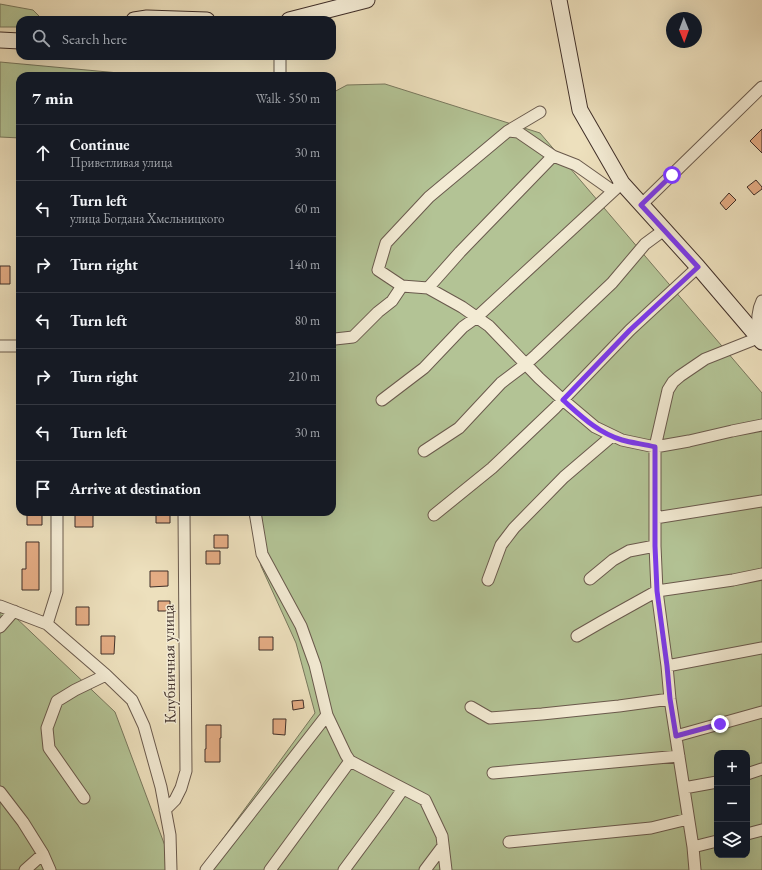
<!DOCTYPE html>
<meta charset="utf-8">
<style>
body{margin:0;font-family:"EB Garamond",serif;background:#20242c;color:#f1f3f6}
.controls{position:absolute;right:12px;bottom:12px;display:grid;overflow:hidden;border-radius:8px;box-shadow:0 4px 16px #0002}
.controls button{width:36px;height:36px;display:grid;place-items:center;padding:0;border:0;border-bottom:1px solid #363941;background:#171b24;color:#f1f3f6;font:20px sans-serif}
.compass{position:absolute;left:666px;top:12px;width:36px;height:36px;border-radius:50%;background:#171b24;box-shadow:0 4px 16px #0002;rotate:179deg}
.stop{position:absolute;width:12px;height:12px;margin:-9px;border:3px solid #7c3aed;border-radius:50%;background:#fff}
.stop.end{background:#7c3aed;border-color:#fff;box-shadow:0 1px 4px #0008}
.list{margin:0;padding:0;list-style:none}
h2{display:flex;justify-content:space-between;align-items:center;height:52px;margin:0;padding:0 16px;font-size:17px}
h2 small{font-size:13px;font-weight:400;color:#9ea1a6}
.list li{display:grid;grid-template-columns:26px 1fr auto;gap:12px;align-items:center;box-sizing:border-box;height:56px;padding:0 16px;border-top:1px solid #363941}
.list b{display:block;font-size:15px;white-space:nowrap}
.list p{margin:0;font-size:13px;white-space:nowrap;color:#9ea1a6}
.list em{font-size:13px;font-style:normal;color:#9ea1a6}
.icon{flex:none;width:22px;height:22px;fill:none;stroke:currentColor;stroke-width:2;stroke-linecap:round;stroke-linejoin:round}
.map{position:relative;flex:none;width:762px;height:870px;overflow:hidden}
.search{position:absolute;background:#171b24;box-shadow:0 4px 16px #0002;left:16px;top:16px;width:320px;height:44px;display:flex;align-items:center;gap:10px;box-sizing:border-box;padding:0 14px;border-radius:12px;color:#9ea1a6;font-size:15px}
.panel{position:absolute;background:#171b24;box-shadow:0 4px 16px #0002;left:16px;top:72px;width:320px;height:444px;border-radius:12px}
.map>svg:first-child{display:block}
</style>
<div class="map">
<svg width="762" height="870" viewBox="0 0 762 870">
<rect width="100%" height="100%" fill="#ede0bd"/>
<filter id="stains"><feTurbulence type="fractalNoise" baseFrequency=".005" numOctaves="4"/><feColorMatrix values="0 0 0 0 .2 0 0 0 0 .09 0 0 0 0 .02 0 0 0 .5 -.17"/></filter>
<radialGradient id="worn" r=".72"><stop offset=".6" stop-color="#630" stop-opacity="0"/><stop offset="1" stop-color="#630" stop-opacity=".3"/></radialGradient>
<path fill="#b3c395" stroke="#79785e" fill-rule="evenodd" d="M0,4L33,10L43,20H20V27H0Z
M0,62L119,73L123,76H20V138L0,137Z
M385,84L540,133L762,393V870H200L315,713L296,643L261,566L249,512H332V93L347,85ZM717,753H747V855H717Z
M0,612L13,615L115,712L174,870H0Z"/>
<path fill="#e4ac84" stroke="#3f2e28" d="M762,129V153L750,141Z
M756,180L762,187V189L754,195L747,187Z
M729,193L736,200L726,210L720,203Z
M0,266H10V284H0Z
M27,512H42V525H27Z
M156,512H170V523H156Z
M75,515H93V527H75Z
M214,535H228V548H214Z
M26,542H39V590H22V569H26Z
M206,551H220V564H206Z
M150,571H168V586L150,587Z
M158,601H170V611H158Z
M76,607H89V625H76Z
M101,636H115L114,654H101Z
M259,637H273V650H259Z
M303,700L304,708L293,710L292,701Z
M273,719H286L285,735L273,734Z
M206,725H221V738H220V762H205V749H206Z"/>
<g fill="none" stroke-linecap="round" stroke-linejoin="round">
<g stroke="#6a5a4d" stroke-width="13">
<path id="street" d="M280,56V76
M508,131L540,112
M553,156L518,132L508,131L429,197L386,243L378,270L402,286L428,288L462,307L489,326L539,378L563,400L595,427L622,440L655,447L689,441L732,431L762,425
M641,205L762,87
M428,288L460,252L553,156L576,165L613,191
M335,339L353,337L378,312L392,301L402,286
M0,346H20
M382,400L424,368L463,327L477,317L622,183
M424,451L459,428L501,383L526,364L536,355L612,283L645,244L664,230
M434,515L492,468L555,408L630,330L698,267
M655,518L762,501
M590,579L613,560L629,551L655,546
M488,580L501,545L514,528L564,477L612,436
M0,606L47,624L106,675L132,700L144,726L161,787L170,835L171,870
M47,624L57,592V512
M0,627L14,611
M577,636L603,621L657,591L733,580L762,574
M667,666L762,648
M471,707L490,718L542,714L619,706L670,699
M327,715L346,755L350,761L425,800L442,836L446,870
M676,736L762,712
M493,773L679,756
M747,774L762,769
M684,788L717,782
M0,792L23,822L43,854L50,870
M84,798L49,748L47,728L57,701L75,690L106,675
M165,810L175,800L181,788L186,771L184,512
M747,834L762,830
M509,842L651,828L688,819
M693,847L717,841
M25,870L43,854
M206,870L327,715L315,665L301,626L262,554L255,512
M270,870L350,761
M344,870L384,816L403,789
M425,870L443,846
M695,870L693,847L670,699L667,666L657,591L655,546V447L668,390L673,382L680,376L705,359L758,338C758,325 756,313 762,301"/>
</g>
<g stroke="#3f2e28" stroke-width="17">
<path id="secondary" d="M559,0L580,110L622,183L698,267L762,342
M134,20L147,18L207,20
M289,20L367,0
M0,40L20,41"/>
</g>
<use href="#street" stroke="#f3ebd4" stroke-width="11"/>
<use href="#secondary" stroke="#f3ebd4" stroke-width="15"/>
</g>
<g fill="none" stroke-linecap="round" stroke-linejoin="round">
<path stroke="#7c3aed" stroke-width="5" d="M672,175L641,205L698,267L630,330L563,400C581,416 598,433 622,440C632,443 644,444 655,447V546L657,591L667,666L670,699L676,736L720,724"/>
</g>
<g text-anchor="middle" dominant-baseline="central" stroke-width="3" stroke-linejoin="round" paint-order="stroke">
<g font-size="16" fill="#3f2e28" stroke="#f3ebd4">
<text transform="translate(169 664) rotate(-91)">Клубничная улица</text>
</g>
</g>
<rect width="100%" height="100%" filter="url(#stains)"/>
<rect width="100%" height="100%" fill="url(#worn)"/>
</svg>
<div class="controls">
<button>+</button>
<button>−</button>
<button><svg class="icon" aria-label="layers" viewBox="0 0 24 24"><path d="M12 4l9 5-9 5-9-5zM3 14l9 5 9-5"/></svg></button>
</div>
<svg class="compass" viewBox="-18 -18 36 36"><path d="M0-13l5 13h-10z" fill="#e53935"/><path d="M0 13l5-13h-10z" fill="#9ea1a6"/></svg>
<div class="stop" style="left:672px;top:175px"></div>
<div class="stop end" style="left:720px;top:724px"></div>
<div class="search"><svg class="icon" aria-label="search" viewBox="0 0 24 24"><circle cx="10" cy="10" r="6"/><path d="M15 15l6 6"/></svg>Search here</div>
<section class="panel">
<h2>7 min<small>Walk · 550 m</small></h2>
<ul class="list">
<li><svg class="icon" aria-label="ahead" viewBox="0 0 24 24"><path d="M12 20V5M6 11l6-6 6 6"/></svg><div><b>Continue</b><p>Приветливая улица</p></div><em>30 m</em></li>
<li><svg class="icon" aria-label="left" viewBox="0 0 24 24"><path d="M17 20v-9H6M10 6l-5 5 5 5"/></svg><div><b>Turn left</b><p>улица Богдана Хмельницкого</p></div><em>60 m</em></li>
<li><svg class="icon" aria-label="right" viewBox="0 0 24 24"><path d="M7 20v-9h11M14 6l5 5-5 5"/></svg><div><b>Turn right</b></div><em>140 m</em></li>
<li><svg class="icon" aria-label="left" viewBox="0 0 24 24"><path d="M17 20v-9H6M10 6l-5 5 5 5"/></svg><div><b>Turn left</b></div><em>80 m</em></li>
<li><svg class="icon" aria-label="right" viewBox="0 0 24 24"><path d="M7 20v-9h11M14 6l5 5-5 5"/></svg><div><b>Turn right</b></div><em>210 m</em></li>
<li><svg class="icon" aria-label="left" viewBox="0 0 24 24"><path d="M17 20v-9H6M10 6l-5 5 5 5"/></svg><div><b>Turn left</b></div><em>30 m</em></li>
<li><svg class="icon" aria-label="arrive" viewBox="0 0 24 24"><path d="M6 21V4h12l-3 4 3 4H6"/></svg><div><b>Arrive at destination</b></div></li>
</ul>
</section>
</div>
